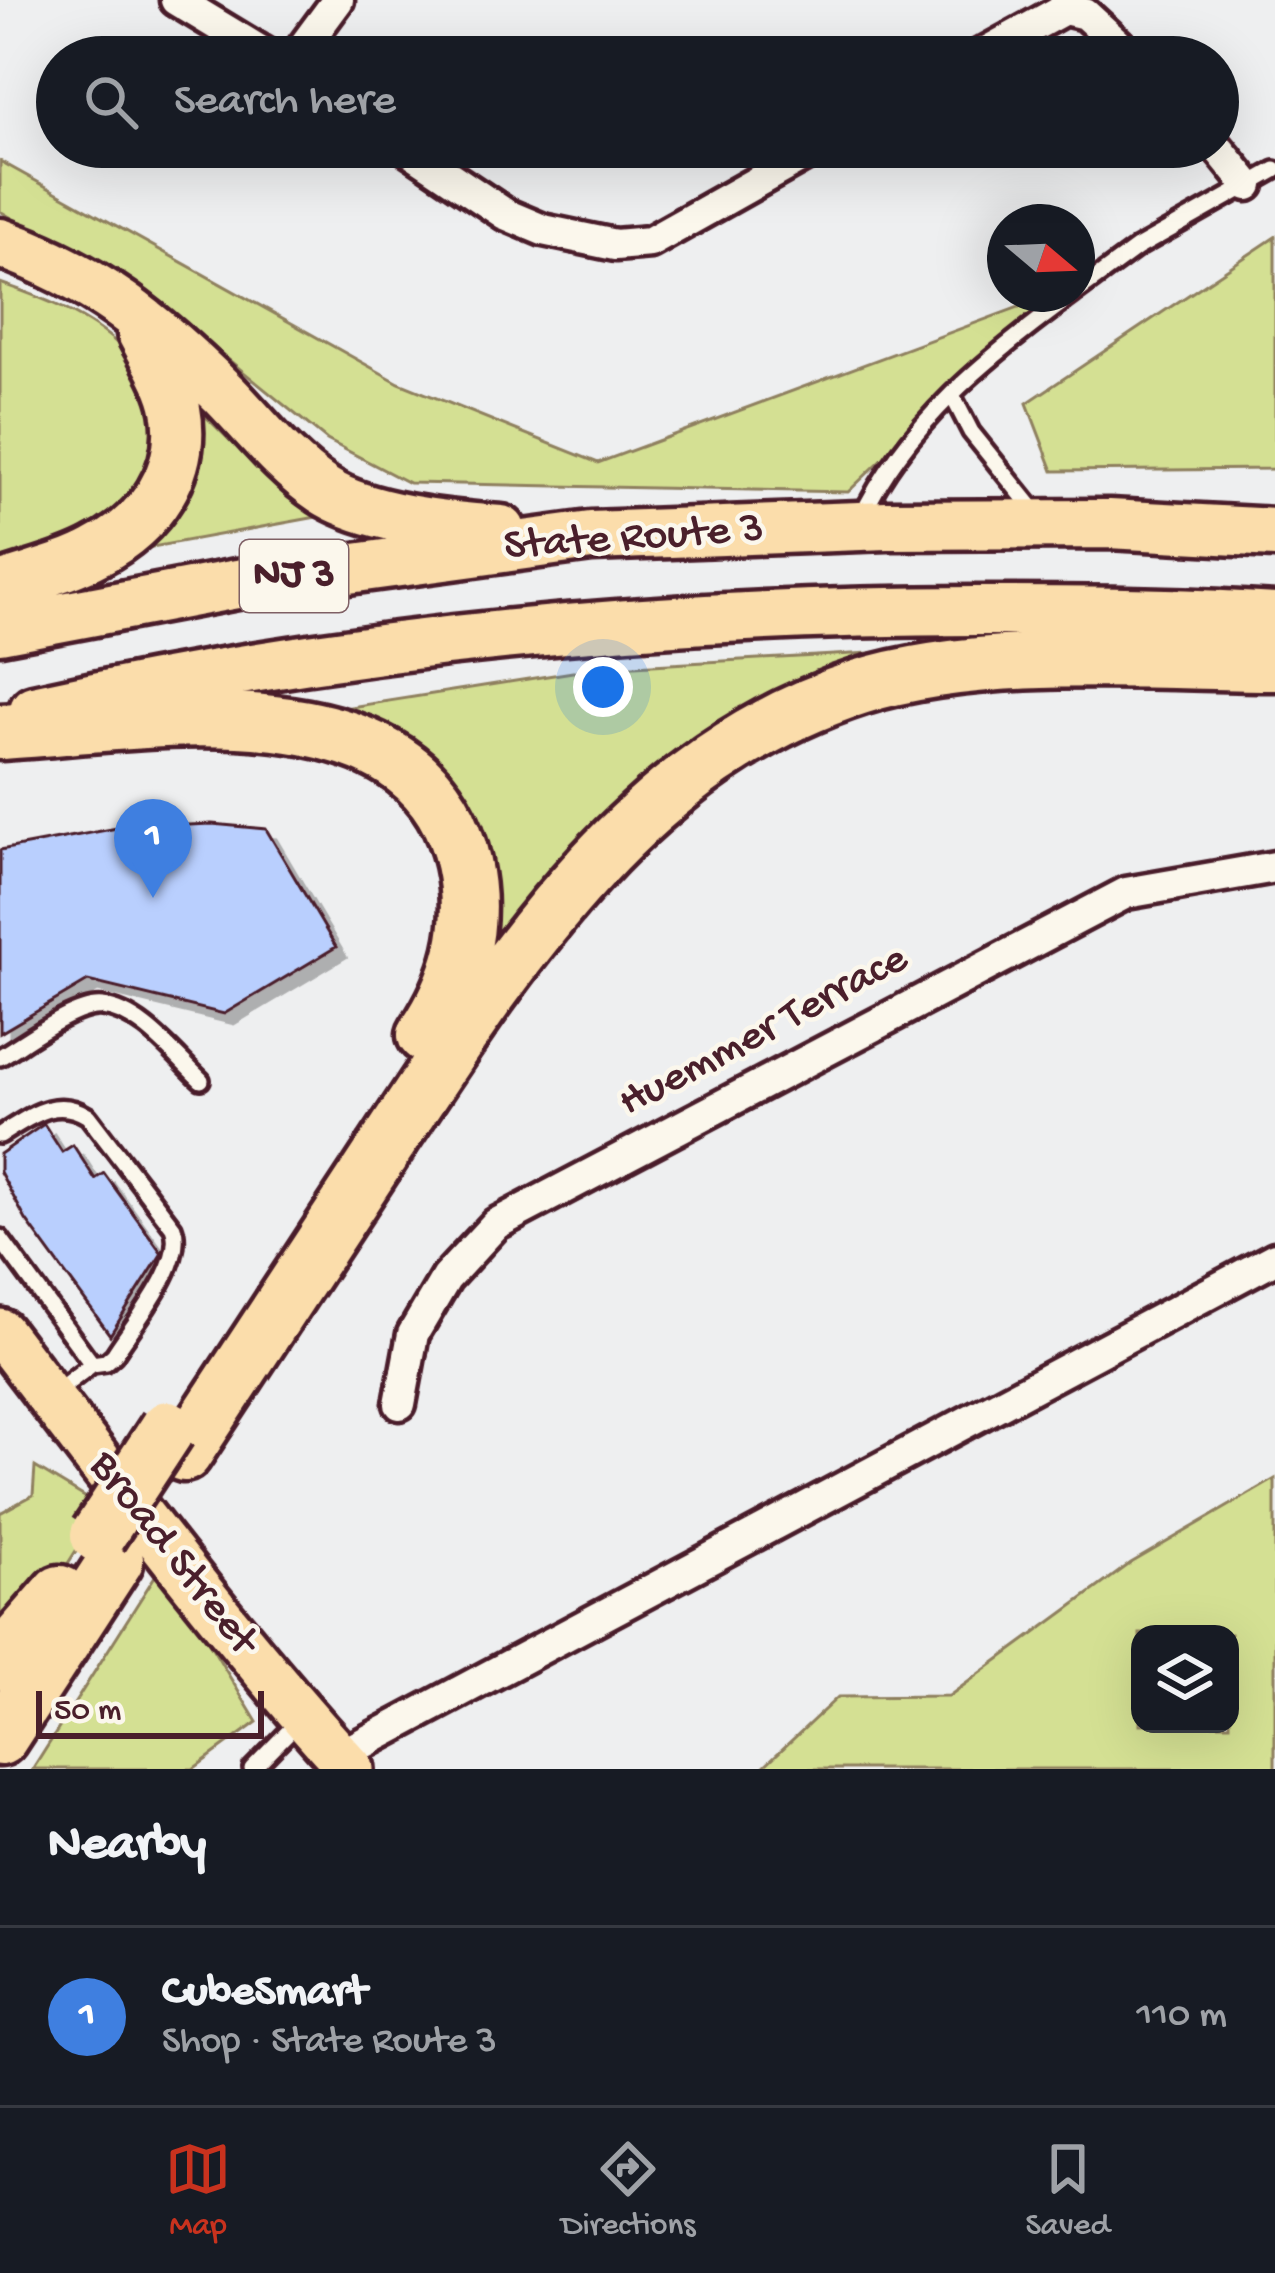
<!DOCTYPE html>
<meta charset="utf-8">
<style>
body{margin:0;font-family:"Gochi Hand",sans-serif;background:#242831;color:#f1f3f6}
.controls{position:absolute;right:36px;bottom:36px;display:grid;overflow:hidden;border-radius:24px;box-shadow:0 12px 48px #0002}
.controls button{width:108px;height:108px;display:grid;place-items:center;padding:0;border:0;border-bottom:3px solid #363941;background:#171b24;color:#f1f3f6;font:60px sans-serif}
.compass{position:absolute;left:987px;top:204px;width:108px;height:108px;border-radius:50%;background:#171b24;box-shadow:0 12px 48px #0002;rotate:109deg}
.scale{position:absolute;left:36px;bottom:30px;width:228px;box-sizing:border-box;padding-left:12px;border:6px solid #4a1f2b;border-top:0;font-size:33px;line-height:42px;white-space:nowrap;color:#4a1f2b;-webkit-text-stroke:9px #fbf7ec;paint-order:stroke}
.you{position:absolute;left:603px;top:687px;width:42px;height:42px;margin:-30px;border:9px solid #fff;border-radius:50%;background:#1a73e8;box-shadow:0 0 0 18px #1a73e833}
.badge{display:grid;place-items:center;width:78px;height:78px;border-radius:50%;background:#c8321e;color:#fff;font-size:39px;font-weight:700}
.pin{position:absolute;translate:-50% -99px;filter:drop-shadow(0 3px 6px #0008)}
.pin::after{content:'';position:absolute;top:63px;width:42px;height:36px;background:inherit;clip-path:polygon(0 0,100% 0,50% 100%)}
.list{margin:0;padding:0;list-style:none}
h2{display:flex;justify-content:space-between;align-items:center;height:156px;margin:0;padding:0 48px;font-size:51px}
h2 small{font-size:39px;font-weight:400;color:#9ea1a6}
.list li{display:grid;grid-template-columns:78px 1fr auto;gap:36px;align-items:center;box-sizing:border-box;height:180px;padding:0 48px;border-top:3px solid #363941}
.list b{display:block;font-size:45px;white-space:nowrap}
.list p{margin:0;font-size:39px;white-space:nowrap;color:#9ea1a6}
.list em{font-size:39px;font-style:normal;color:#9ea1a6}
.icon{flex:none;width:66px;height:66px;fill:none;stroke:currentColor;stroke-width:2;stroke-linecap:round;stroke-linejoin:round}
.map{position:relative;flex:none;width:1275px;height:1769px;overflow:hidden}
.search{position:absolute;background:#171b24;box-shadow:0 12px 48px #0002;left:36px;right:36px;top:36px;height:132px;display:flex;align-items:center;gap:30px;box-sizing:border-box;padding:0 42px;border-radius:66px;color:#9ea1a6;font-size:45px}
.sheet{height:336px;background:#171b24}
nav{display:flex;justify-content:space-around;align-items:center;box-sizing:border-box;height:168px;border-top:3px solid #363941;background:#171b24;font-size:33px;color:#9ea1a6}
nav a{display:grid;justify-items:center;gap:6px}
nav .on{color:#c8321e}
.map>svg:first-child{display:block}
</style>
<div class="map">
<svg width="1275" height="1769" viewBox="0 0 1275 1769">
<defs>
<filter id="shadow"><feDropShadow dx="10" dy="10" stdDeviation="0" flood-color="#0004"/></filter>
</defs>
<rect width="100%" height="100%" fill="#eeeff0"/>
<filter id="ink" filterUnits="userSpaceOnUse"><feTurbulence type="fractalNoise" baseFrequency=".00833" numOctaves="2"/><feDisplacementMap in="SourceGraphic" scale="24" xChannelSelector="R" yChannelSelector="G"/><feConvolveMatrix kernelMatrix="1 2 1 2 8 2 1 2 1" color-interpolation-filters="sRGB"/></filter>
<g filter="url(#ink)">
<path fill="#d4e093" stroke="#8f805f" stroke-width="3" fill-rule="evenodd" d="M0,161L399,383L598,463L1054,294L848,492L409,483L327,440L175,316L0,211Z
M1275,237V469L1053,471L1027,403Z
M0,283C41,297 90,316 122,348C169,395 160,480 111,521C91,538 28,555 0,565Z
M194,405L288,498L317,517L147,548L181,497Z
M942,649L812,691L468,994L480,873L325,711L598,668Z
M35,1467L103,1508L60,1576L0,1645V1513L33,1495Z
M1275,1479V1769H761L838,1697L949,1696L1131,1563ZM1140,1634H1230V1724H1140Z
M162,1565L257,1722L193,1769H33Z"/>
<path fill="#b9cffe" stroke="#4a1f2b" stroke-width="3" filter="url(#shadow)" d="M212,824L266,829L336,947L224,1014L88,981L0,1033V850L117,828Z
M44,1124L62,1152L73,1145L95,1179L104,1173L162,1253L110,1335L26,1220L0,1172V1154Z"/>
<g fill="none" stroke-linecap="round" stroke-linejoin="round">
<g stroke="#4a1f2b" stroke-width="24">
<path id="service" d="M1077,292L1137,248L1275,170
M952,395L971,432L1037,514
M860,520C905,423 989,356 1074,294
M0,1057C24,1043 75,1004 102,1007C141,1011 175,1056 201,1080
M0,1135C30,1117 55,1095 88,1116L173,1227C187,1262 133,1324 114,1355L106,1362L92,1364
M0,1238L92,1364L52,1395
M252,1769L300,1720"/>
</g>
<g stroke="#4a1f2b" stroke-width="39">
<path id="minor" d="M176,0L270,57
M296,57L338,0
M977,57L1064,9L1085,14L1132,57
M405,147L505,214L543,230L615,245L650,242L819,147
M1217,147L1248,185
M400,1404L413,1334L446,1278L496,1224L1126,893L1275,867
M339,1756L1275,1258"/>
</g>
<g stroke="#4a1f2b" stroke-width="54">
<path id="primary" d="M0,1332C114,1481 225,1631 351,1769"/>
</g>
<g stroke="#4a1f2b" stroke-width="57">
<path id="trunk" d="M0,243C95,276 154,325 225,395C257,428 284,464 323,490C365,518 451,527 501,530
M0,587C31,576 67,568 96,552C149,525 188,472 176,409C171,382 155,358 142,333
M0,629L237,584L591,536L887,525L1109,524L1275,533
M34,710C342,641 659,612 975,611C1075,611 1175,611 1275,618"/>
</g>
<g stroke="#4a1f2b" stroke-width="63">
<path id="motorway" d="M0,732C142,724 422,671 463,863C477,927 460,982 425,1035
M184,1454C251,1353 317,1252 383,1151C506,964 634,759 860,687C980,649 1148,662 1275,663
M0,1662L60,1593
M0,1738L116,1560"/>
</g>
<use href="#service" stroke="#fbf7ec" stroke-width="15"/>
<use href="#minor" stroke="#fbf7ec" stroke-width="30"/>
<use href="#primary" stroke="#fbddab" stroke-width="45"/>
<use href="#trunk" stroke="#fbddab" stroke-width="48"/>
<use href="#motorway" stroke="#fbddab" stroke-width="54"/>
<g stroke="#4a1f2b" stroke-width="63" stroke-linecap="butt">
<path id="motorway-bridge" d="M98,1535L168,1428"/>
</g>
<use href="#motorway-bridge" stroke="#fbddab" stroke-width="54"/>
</g>
</g>
<g text-anchor="middle" dominant-baseline="central" stroke-width="9" stroke-linejoin="round" paint-order="stroke">
<rect fill="#fbf7ec" stroke="#7f6065" stroke-width="3" x="240" y="540" width="108" height="72" rx="9"/>
<g font-size="42" font-weight="bold" fill="#4a1f2b">
<text x="294" y="576">NJ 3</text>
</g>
<g font-size="45" fill="#4a1f2b" stroke="#fbf7ec">
<text transform="translate(634 539) rotate(-4)">State Route 3</text>
<text transform="translate(764 1032) rotate(-28)">Huemmer Terrace</text>
<text transform="translate(172 1554) rotate(52)">Broad Street</text>
</g>
</g>
</svg>
<div class="controls">
<button><svg class="icon" aria-label="layers" viewBox="0 0 24 24"><path d="M12 4l9 5-9 5-9-5zM3 14l9 5 9-5"/></svg></button>
</div>
<svg class="compass" viewBox="-18 -18 36 36"><path d="M0-13l5 13h-10z" fill="#e53935"/><path d="M0 13l5-13h-10z" fill="#9ea1a6"/></svg>
<div class="scale">50 m</div>
<div class="you"></div>
<div class="pin badge" style="left:153px;top:898px;background:#3f7fe0">1</div>
<div class="search"><svg class="icon" aria-label="search" viewBox="0 0 24 24"><circle cx="10" cy="10" r="6"/><path d="M15 15l6 6"/></svg>Search here</div>
</div>
<section class="sheet">
<h2>Nearby<small></small></h2>
<ul class="list">
<li><span class="badge" style="background:#3f7fe0">1</span><div><b>CubeSmart</b><p>Shop · State Route 3</p></div><em>110 m</em></li>
</ul>
</section>
<nav>
<a class="on"><svg class="icon" aria-label="map" viewBox="0 0 24 24"><path d="M3 6l6-2 6 2 6-2v14l-6 2-6-2-6 2zM9 4v14M15 6v14"/></svg>Map</a>
<a><svg class="icon" aria-label="directions" viewBox="0 0 24 24"><path d="M12 3l9 9-9 9-9-9zM9 14v-3h6M13 9l2 2-2 2"/></svg>Directions</a>
<a><svg class="icon" aria-label="saved" viewBox="0 0 24 24"><path d="M7 4h10v16l-5-4-5 4z"/></svg>Saved</a>
</nav>
